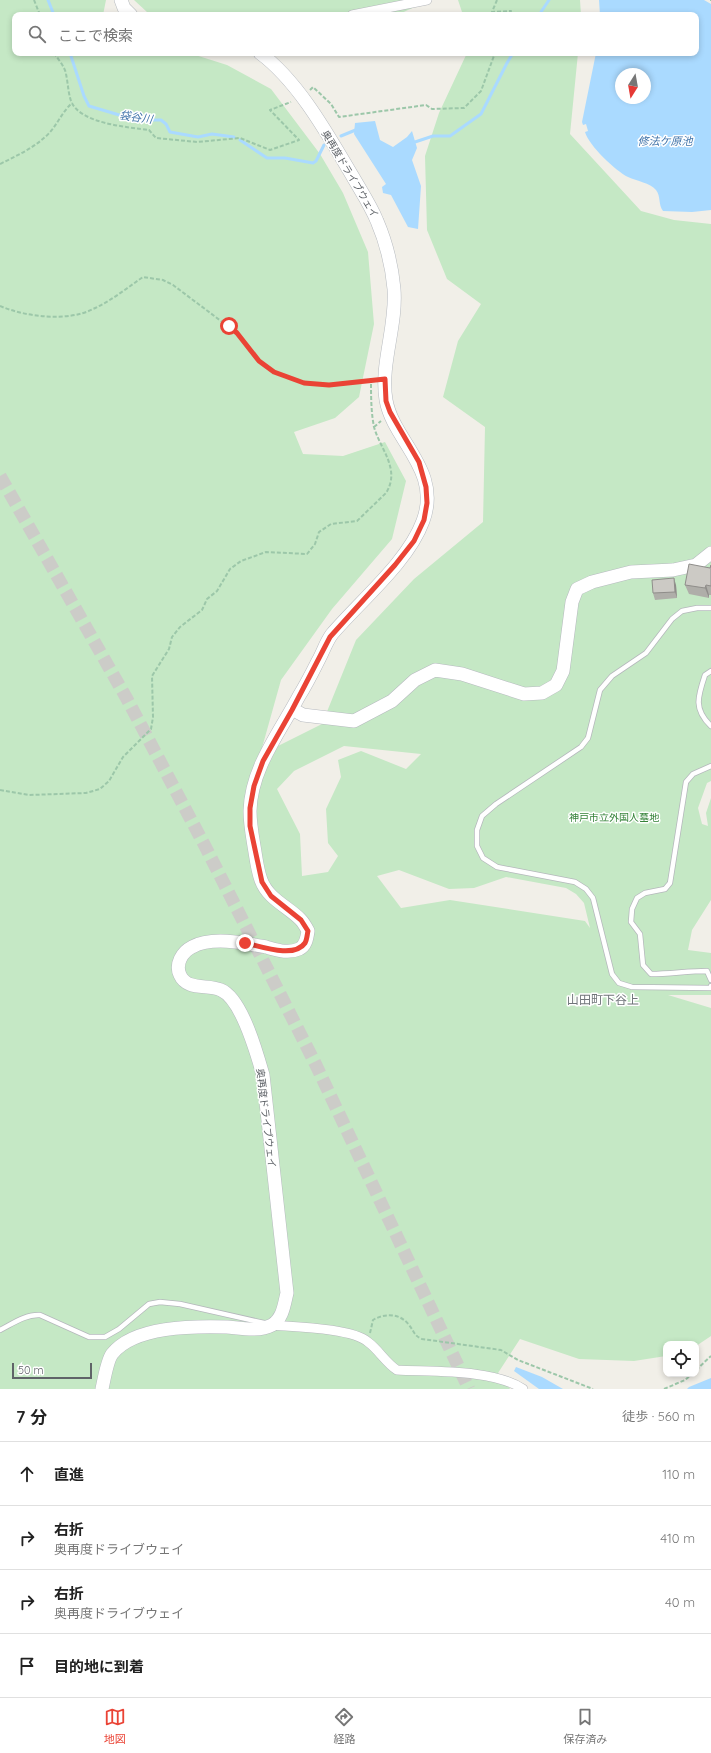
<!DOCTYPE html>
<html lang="ja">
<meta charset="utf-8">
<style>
body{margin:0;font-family:Quicksand,"Noto Sans JP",sans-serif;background:#f6f6f6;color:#222}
.controls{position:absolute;right:12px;bottom:12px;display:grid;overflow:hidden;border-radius:8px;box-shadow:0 2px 6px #0003}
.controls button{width:36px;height:36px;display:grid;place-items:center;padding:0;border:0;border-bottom:1px solid #e0e0e0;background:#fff;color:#222;font:20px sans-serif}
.compass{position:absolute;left:615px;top:68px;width:36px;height:36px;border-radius:50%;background:#fff;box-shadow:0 2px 6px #0003;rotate:191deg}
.scale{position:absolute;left:12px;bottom:10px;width:80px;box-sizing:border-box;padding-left:4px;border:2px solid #5f6368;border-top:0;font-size:11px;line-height:14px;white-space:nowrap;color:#5f6368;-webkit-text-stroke:3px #fff;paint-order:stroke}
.stop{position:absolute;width:12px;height:12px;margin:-9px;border:3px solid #ea4335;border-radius:50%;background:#fff}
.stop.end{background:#ea4335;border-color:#fff;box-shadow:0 1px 4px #0008}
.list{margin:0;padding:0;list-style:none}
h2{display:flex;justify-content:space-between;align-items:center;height:52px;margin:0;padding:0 16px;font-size:17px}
h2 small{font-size:13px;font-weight:400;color:#767676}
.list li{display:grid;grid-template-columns:26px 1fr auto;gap:12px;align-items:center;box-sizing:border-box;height:64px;padding:0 16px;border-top:1px solid #e0e0e0}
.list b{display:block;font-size:15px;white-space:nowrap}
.list p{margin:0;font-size:13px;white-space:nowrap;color:#767676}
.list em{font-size:13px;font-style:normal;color:#767676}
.icon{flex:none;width:22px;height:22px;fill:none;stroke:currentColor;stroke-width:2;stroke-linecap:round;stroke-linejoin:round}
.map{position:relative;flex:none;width:711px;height:1389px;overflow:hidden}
.search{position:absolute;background:#fff;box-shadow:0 2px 6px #0003;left:12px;right:12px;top:12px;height:44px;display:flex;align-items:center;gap:10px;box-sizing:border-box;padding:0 14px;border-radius:8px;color:#767676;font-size:15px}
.sheet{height:308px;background:#fff}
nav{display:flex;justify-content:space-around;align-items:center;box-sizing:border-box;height:56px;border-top:1px solid #e0e0e0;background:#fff;font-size:11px;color:#767676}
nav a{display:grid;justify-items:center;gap:2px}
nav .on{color:#ea4335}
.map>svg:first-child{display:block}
</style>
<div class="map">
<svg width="711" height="1389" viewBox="0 0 711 1389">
<rect width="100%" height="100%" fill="#f1efe8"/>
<path fill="#c5e8c5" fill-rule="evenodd" d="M0,0H106L103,15H15V53H189L227,65L271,89L320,154L343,193L368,252L374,324L359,397L335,418L294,432L303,454L343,456L385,442L406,481L392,539L332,609L281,680L260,755L322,724L356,640L414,579L483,522L485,427L443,397L458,341L481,304L447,279L427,230L425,156L439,113L467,53H578L570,134L641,211L674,220L711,224V781L707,783L698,808L702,824L708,826L706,813L711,798V900L692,930L688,950L711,953V995H668L711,1008V1336L696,1346V1344H666V1356L634,1361L579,1359L520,1339L498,1373L510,1389H0ZM344,746L421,754L406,769L361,751L338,760L341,777L326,809L328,843L338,856L328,872L302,876L300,834L277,789L294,771ZM399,870L449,889L474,888L506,877L566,888L576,894L584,903L590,928L585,921L450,900L401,908L377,876Z
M134,0H430L397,15H159L147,12Z
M458,0H580L581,15H463Z"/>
<path fill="#aadaff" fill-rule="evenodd" d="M599,0H704L711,4V210L692,212L663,211C658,205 661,196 656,190C650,183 637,181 628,177C616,171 589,146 585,132L588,131L586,124L583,125L582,122L596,53H696V15H600ZM621,74H645V98H621Z
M375,121L380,140L393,147L407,137L412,131L417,148L412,160L421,186L418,229L408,227L391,195L383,193L382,187L386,184L354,134L355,123Z
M516,1367L542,1377L563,1389H539L514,1371Z
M711,1378V1389H687L689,1387Z"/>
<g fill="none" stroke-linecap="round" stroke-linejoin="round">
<path stroke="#aadaff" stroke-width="3" d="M48,0L54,15
M539,15L549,0
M70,53L84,96L89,106L126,117L139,120H161L166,124L170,132L198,137L212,134L234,137
M341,136L358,129
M240,140L267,158H285L313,163L316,161L324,145
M412,143L433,136H450L481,114L507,63L513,53"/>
<path stroke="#ccccc8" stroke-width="13" stroke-dasharray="13 6" stroke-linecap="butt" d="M0,476L127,699L206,848L315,1063L469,1389"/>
<g stroke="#b5b8bc" stroke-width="6">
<path id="lane" d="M711,608H697L682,611L672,619L646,653L612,676L600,690L588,738L581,747L496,804L482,816L477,830V846L483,858L497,867L575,882L586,889L593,898L612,974L619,983L632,987L711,988V986
M711,671L705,675C698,696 693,709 711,726
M711,766L693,774L686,782L670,883L665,889L645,893L637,898L632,909L631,922L640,934L643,965L651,974C670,974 688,971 707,971L711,980
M0,1330C12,1324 26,1314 40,1315L89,1337H105L119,1329L149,1304L160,1302L180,1304L264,1323"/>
</g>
<g stroke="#b5b8bc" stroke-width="10">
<path id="street" d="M352,15L427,0
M271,1325C294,1327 352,1328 368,1342C379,1350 385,1362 397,1370C433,1372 493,1369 523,1389"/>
</g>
<g stroke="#b6babf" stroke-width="14">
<path id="secondary" d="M121,0L124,8L131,15
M292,709L303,715L354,721L392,701L415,680L435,670L462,674L524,694L542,693L556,685L563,671L572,602L577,589L592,582L631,572L673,570L696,565L711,553
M102,1389C104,1380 107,1361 112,1354C134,1326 193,1326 227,1327C240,1328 259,1332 272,1325C283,1318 284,1305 287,1293L263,1075C257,1054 242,999 221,990C208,984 187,991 180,975C175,964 182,952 192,947C212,936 245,943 266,947C277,950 288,954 299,949C306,946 307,938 308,931C306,927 303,922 300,919C287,906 268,899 261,880C257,869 256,857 254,846C252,834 250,823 250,811C251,768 280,732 299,696C306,685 312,673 318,661C323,652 326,642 332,634C361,600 408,562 423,521C442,470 393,441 386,400C380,364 397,326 394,289C392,267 386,242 377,221C371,206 361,191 353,177C328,135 299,82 260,53"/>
</g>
<path stroke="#9cc7a9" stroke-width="2" stroke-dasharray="4 2" stroke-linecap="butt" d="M34,0L40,15
M497,0L492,12L511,11L509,15
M710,0H711
M54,53C58,59 65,67 66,74C68,83 68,92 71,101C80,124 128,127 149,130L156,138L197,142L240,138L270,150L299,140L270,110L291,102
M310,90L313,87L331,104L339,117L426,105L432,109L464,108L481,91L495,53
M0,164C16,156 32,149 45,137C56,128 61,113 72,103
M0,306C26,317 68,322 93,309C111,301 127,288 143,277L163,280L173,285L237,333L259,361L274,372L304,383L329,385L372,380
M374,427L381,421
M0,790L29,795L86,793L100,789L109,781L123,757L151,729L153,717L152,676L169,649L172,637L180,627L202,610L207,599L217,591L230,569L241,561L266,552L307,554L315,544L319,532L331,524L357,521L386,493C401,469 380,449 374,427C371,412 371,395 371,381
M370,1333L373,1320C385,1313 400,1313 409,1325C414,1331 414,1336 422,1339L501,1350L518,1360L593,1389
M696,1370L711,1356
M664,1389L685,1380L692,1374"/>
<use href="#lane" stroke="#fff" stroke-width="4.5"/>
<use href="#street" stroke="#fff" stroke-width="9"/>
<use href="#secondary" stroke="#fff" stroke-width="13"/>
</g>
<path fill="#afaea9" d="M711,565V595H709V598L689,594L685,585L710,568Z
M676,585L677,598L655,600L653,593Z"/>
<path fill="#8f8d8a" d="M674,578L676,585L677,598L675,592Z
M706,585L709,595V598L705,588Z"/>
<path fill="#cccac5" stroke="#8f8d8a" d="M689,564L710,568L711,565V586L706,585L705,588L685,585Z
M674,578L675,592L653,593L652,580Z"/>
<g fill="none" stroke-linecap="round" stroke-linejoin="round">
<path stroke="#ea4335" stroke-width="5" d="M229,326L237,333L259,361L274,372L304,383L329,385L385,379L386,401L390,412L419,462L426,487L427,503L424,520L414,541L395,565L330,637L292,710L263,761L254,786L250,808V826L262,882L271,896L301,920L308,931C307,935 307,940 305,943C294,959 260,946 245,943"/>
</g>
<g text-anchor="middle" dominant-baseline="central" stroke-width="3" stroke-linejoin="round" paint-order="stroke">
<g font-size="10" fill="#5f6368" stroke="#fff">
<text transform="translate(350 174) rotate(59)">奥再度ドライブウェイ</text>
<text transform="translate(266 1118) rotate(83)">奥再度ドライブウェイ</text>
</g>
<g font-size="10" fill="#348238" stroke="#fff">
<text x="614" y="817">神戸市立外国人墓地</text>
</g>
<g font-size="11" font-style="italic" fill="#4174aa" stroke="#fff">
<text transform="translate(136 117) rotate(8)">袋谷川</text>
<text x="665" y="141">修法ケ原池</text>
</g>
<g font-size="12" fill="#70757a" stroke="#fff">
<text x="603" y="999">山田町下谷上</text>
</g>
</g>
</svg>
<div class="controls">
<button><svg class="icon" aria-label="locate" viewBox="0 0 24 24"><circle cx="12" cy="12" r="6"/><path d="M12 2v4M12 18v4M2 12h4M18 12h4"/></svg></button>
</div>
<svg class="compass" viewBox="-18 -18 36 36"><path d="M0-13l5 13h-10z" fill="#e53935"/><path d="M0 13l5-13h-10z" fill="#767676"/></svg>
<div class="scale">50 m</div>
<div class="stop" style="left:229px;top:326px"></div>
<div class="stop end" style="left:245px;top:943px"></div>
<div class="search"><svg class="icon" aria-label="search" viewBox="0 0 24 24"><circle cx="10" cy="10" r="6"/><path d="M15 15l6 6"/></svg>ここで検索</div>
</div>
<section class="sheet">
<h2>7 分<small>徒歩 · 560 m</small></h2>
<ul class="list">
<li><svg class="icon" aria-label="ahead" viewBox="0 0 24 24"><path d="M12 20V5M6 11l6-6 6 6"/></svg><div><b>直進</b></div><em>110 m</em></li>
<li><svg class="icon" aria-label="right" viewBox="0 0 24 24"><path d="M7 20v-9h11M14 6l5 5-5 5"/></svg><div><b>右折</b><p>奥再度ドライブウェイ</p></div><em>410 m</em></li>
<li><svg class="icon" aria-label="right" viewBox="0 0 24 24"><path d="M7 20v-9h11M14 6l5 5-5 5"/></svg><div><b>右折</b><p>奥再度ドライブウェイ</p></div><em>40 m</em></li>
<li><svg class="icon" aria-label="arrive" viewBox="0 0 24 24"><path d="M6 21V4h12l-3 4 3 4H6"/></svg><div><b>目的地に到着</b></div></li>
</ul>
</section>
<nav>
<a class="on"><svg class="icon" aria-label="map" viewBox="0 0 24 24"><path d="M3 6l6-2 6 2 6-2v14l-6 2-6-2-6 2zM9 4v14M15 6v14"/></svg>地図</a>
<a><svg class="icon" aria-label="directions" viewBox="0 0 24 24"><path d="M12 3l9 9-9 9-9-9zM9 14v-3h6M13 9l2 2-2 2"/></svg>経路</a>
<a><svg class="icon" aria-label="saved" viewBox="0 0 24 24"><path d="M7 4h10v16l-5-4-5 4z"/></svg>保存済み</a>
</nav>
